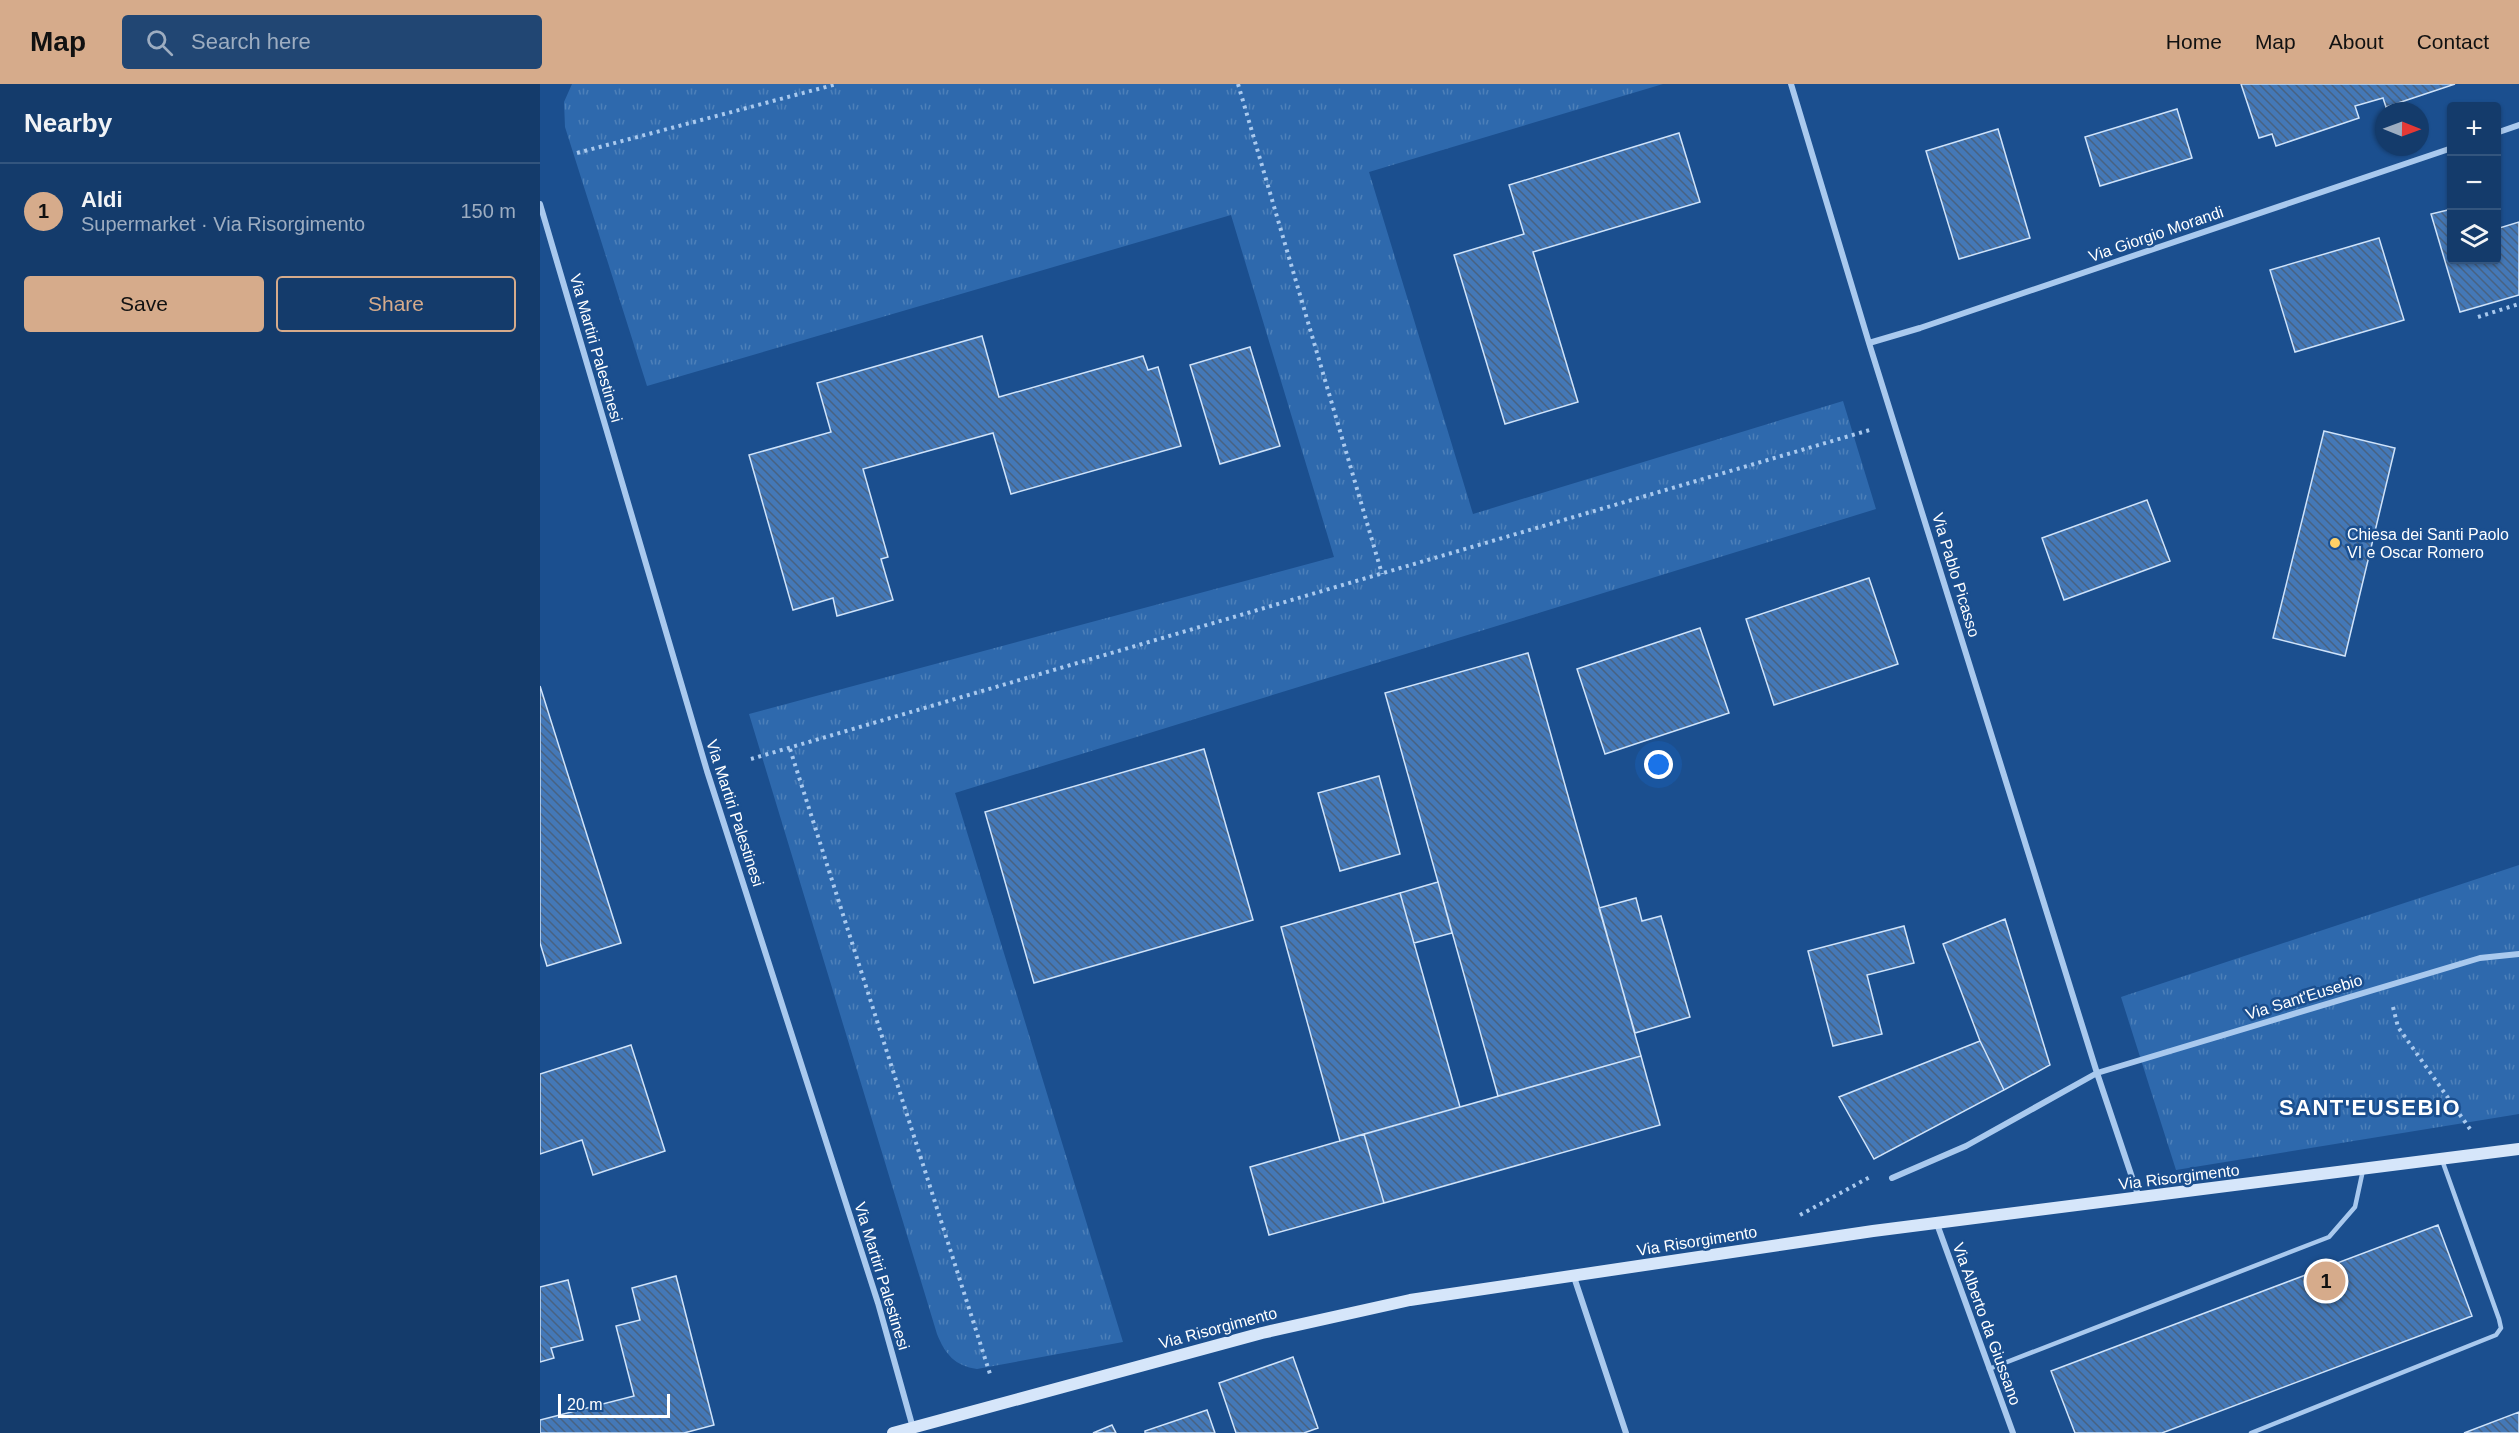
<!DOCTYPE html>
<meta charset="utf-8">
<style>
body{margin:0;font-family:Helvetica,sans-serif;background:#214673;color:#f1f3f6}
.controls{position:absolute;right:18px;top:18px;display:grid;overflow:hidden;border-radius:6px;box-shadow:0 2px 4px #0004}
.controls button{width:54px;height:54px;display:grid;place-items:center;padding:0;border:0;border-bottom:2px solid #33557e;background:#143b6b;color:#f1f3f6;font:30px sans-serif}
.compass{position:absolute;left:1835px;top:18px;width:54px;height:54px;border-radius:50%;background:#143b6b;box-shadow:0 2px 4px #0004;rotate:91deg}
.scale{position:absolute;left:18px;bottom:15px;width:112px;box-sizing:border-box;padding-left:6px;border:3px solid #fff;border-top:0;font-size:16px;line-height:21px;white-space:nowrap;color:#fff;-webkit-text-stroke:4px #1b4f8f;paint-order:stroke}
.you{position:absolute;left:1119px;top:681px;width:21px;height:21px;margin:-15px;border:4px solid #fff;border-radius:50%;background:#1a73e8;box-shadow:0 0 0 9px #1a73e833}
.badge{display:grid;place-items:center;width:39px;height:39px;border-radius:50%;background:#d6ab8b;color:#111;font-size:20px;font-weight:700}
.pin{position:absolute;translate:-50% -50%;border:3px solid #fff;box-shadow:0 2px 6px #0006}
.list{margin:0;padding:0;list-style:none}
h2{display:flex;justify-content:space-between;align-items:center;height:78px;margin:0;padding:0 24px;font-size:26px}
h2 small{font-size:20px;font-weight:400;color:#9dadc1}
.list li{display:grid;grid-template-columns:39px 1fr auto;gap:18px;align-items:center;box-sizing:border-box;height:96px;padding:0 24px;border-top:2px solid #33557e}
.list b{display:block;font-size:22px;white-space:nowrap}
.list p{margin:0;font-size:20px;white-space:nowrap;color:#9dadc1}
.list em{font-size:20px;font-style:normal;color:#9dadc1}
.actions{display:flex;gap:12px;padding:18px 24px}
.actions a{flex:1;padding:14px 0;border:2px solid #d6ab8b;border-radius:6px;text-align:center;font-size:21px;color:#d6ab8b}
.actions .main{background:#d6ab8b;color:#111}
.icon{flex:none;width:33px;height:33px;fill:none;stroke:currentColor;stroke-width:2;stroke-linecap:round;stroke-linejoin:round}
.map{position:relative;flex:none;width:1979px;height:1349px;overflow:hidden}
header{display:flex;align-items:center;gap:36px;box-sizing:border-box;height:84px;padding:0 30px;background:#d6ab8b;color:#111}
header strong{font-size:28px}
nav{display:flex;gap:33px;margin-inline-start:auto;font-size:21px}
.search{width:420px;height:54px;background:#214673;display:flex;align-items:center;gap:15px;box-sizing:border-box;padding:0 21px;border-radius:6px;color:#9dadc1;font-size:22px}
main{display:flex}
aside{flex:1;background:#143b6b}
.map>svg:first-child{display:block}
</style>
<header>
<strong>Map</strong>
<div class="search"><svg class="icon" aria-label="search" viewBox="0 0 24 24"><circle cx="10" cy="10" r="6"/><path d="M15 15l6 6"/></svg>Search here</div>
<nav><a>Home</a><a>Map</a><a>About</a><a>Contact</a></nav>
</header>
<main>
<aside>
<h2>Nearby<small></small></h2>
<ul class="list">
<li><span class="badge">1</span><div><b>Aldi</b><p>Supermarket · Via Risorgimento</p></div><em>150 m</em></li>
</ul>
<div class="actions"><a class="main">Save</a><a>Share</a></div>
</aside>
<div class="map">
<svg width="1979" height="1349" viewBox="0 0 1979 1349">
<defs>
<pattern id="grass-tufts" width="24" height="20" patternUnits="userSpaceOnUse" patternTransform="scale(1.5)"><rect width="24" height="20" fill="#2e69ad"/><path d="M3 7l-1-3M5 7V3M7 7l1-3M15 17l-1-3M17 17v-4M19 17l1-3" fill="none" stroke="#4d80b9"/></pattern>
<pattern id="building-back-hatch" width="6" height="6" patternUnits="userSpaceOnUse" patternTransform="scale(1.5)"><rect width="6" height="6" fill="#4478b7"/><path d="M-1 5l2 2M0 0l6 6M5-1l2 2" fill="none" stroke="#486282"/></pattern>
</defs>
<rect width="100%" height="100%" fill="#1b4f8f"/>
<path fill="url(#grass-tufts)" d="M32,0H1123L829,88L933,430L1303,317L1336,425L415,709L583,1258L437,1285C415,1282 405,1270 397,1250L209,630L794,473L691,131L107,302L25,43L24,18Z
M1979,781V1030L1636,1086L1581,913Z"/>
<path fill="url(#building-back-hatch)" stroke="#cfe3fa" stroke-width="1.5" d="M1701,0H1915L1846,23L1843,14L1815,22L1819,34L1736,62L1732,50L1719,54Z
M1637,25L1652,74L1560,102L1545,53Z
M1458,45L1490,154L1419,175L1386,67Z
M1139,49L1160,118L993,168L1038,318L965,340L914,171L984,150L969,101Z
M1912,125V176H1956V145L1979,138V211L1920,228L1891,130Z
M1839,154L1864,236L1755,268L1730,186Z
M442,252L459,313L603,272L608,286L618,283L641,362L471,410L453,349L323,385L348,473L341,475L353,516L297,532L293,514L253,526L209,371L291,348L277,299Z
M710,263L740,362L680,380L650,281Z
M1784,347L1855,364L1805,572L1733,554Z
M1607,416L1630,477L1524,516L1502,454Z
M1329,494L1358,580L1234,621L1206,535Z
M1160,544L1189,629L1065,670L1037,585Z
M988,569L1101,972L958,1012L845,609Z
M0,602L81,859L7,882L0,859Z
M664,665L713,836L494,899L445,728Z
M839,692L860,770L800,787L778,709Z
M898,798L912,849L874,859L860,809Z
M860,809L920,1023L800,1057L741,843Z
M1096,814L1102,837L1121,832L1150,933L1095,949L1059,824Z
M1465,835L1510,981L1464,1006L1440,957L1403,860Z
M1364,842L1374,879L1327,891L1342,950L1293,962L1268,867Z
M1440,957L1464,1006L1334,1075L1299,1013Z
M91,961L125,1067L53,1091L42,1056L0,1070V990Z
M1101,972L1120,1041L844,1119L824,1050Z
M824,1050L844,1119L729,1151L710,1083Z
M1898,1141L1932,1232L1622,1349H1535L1511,1287Z
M136,1192L174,1341L144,1349H0V1336L94,1312L76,1242L100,1236L92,1204Z
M28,1196L43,1256L11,1264L14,1274L0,1278V1203Z
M753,1273L778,1344L764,1349H696L679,1299Z
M667,1326L675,1349H605V1347Z
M1979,1328V1349H1924Z
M572,1341L576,1349H553Z"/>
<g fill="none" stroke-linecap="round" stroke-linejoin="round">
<path stroke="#a9c9ee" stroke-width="4" stroke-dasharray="3 4.5" stroke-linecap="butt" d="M698,0L842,490
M37,69L297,0
M1938,233L1979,220
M250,665L450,1290
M211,675L1333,345
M1853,923L1858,943L1930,1045
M1260,1131L1330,1093"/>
<path stroke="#a9c9ee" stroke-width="4.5" d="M1449,1285L1789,1153L1815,1123L1823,1086
M1711,1349L1956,1251L1961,1244L1959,1235L1902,1076"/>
<path stroke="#a9c9ee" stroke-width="6" d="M1251,0L1329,259L1557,989L1599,1114
M1956,49L1979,41
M0,120L167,687L338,1219L373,1344
M1329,259L1380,244L1912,64
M1352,1094L1426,1062L1557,989L1940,874L1979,870
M1397,1140L1473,1349
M1034,1193L1086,1349"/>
<path stroke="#d6e6fa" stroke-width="12" d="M353,1349L722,1249L870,1216L1333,1147L1979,1065"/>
</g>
<circle fill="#ffd166" stroke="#1b4f8f" stroke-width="2" cx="1795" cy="459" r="6"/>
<g text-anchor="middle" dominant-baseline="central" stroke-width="5" stroke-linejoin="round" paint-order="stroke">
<g font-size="16" fill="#fff" stroke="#1b4f8f">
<text transform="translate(1616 150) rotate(-19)">Via Giorgio Morandi</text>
<text transform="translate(56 264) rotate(74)">Via Martiri Palestinesi</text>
<text transform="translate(1416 491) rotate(73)">Via Pablo Picasso</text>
<text transform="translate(195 729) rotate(72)">Via Martiri Palestinesi</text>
<text transform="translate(1764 913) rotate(-17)">Via Sant'Eusebio</text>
<text transform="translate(1639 1093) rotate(-7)">Via Risorgimento</text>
<text transform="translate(1157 1157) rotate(-9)">Via Risorgimento</text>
<text transform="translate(342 1192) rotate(73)">Via Martiri Palestinesi</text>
<text transform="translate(1447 1240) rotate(70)">Via Alberto da Giussano</text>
<text transform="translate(678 1244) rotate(-15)">Via Risorgimento</text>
</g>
<g font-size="16" fill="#fff" stroke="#1b4f8f" text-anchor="start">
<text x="1807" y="450">Chiesa dei Santi Paolo<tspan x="1807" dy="18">VI e Oscar Romero</tspan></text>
</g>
<g font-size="22" font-weight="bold" letter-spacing="1.5" fill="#fff" stroke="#1b4f8f">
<text x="1830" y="1023">SANT'EUSEBIO</text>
</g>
</g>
</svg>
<div class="controls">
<button>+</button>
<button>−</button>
<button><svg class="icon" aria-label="layers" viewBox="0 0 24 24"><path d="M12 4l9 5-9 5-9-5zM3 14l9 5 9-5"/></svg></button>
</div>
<svg class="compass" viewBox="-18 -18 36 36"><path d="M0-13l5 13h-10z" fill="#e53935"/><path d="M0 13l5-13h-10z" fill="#9dadc1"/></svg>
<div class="scale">20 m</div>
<div class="you"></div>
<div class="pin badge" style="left:1786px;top:1197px">1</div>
</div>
</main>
